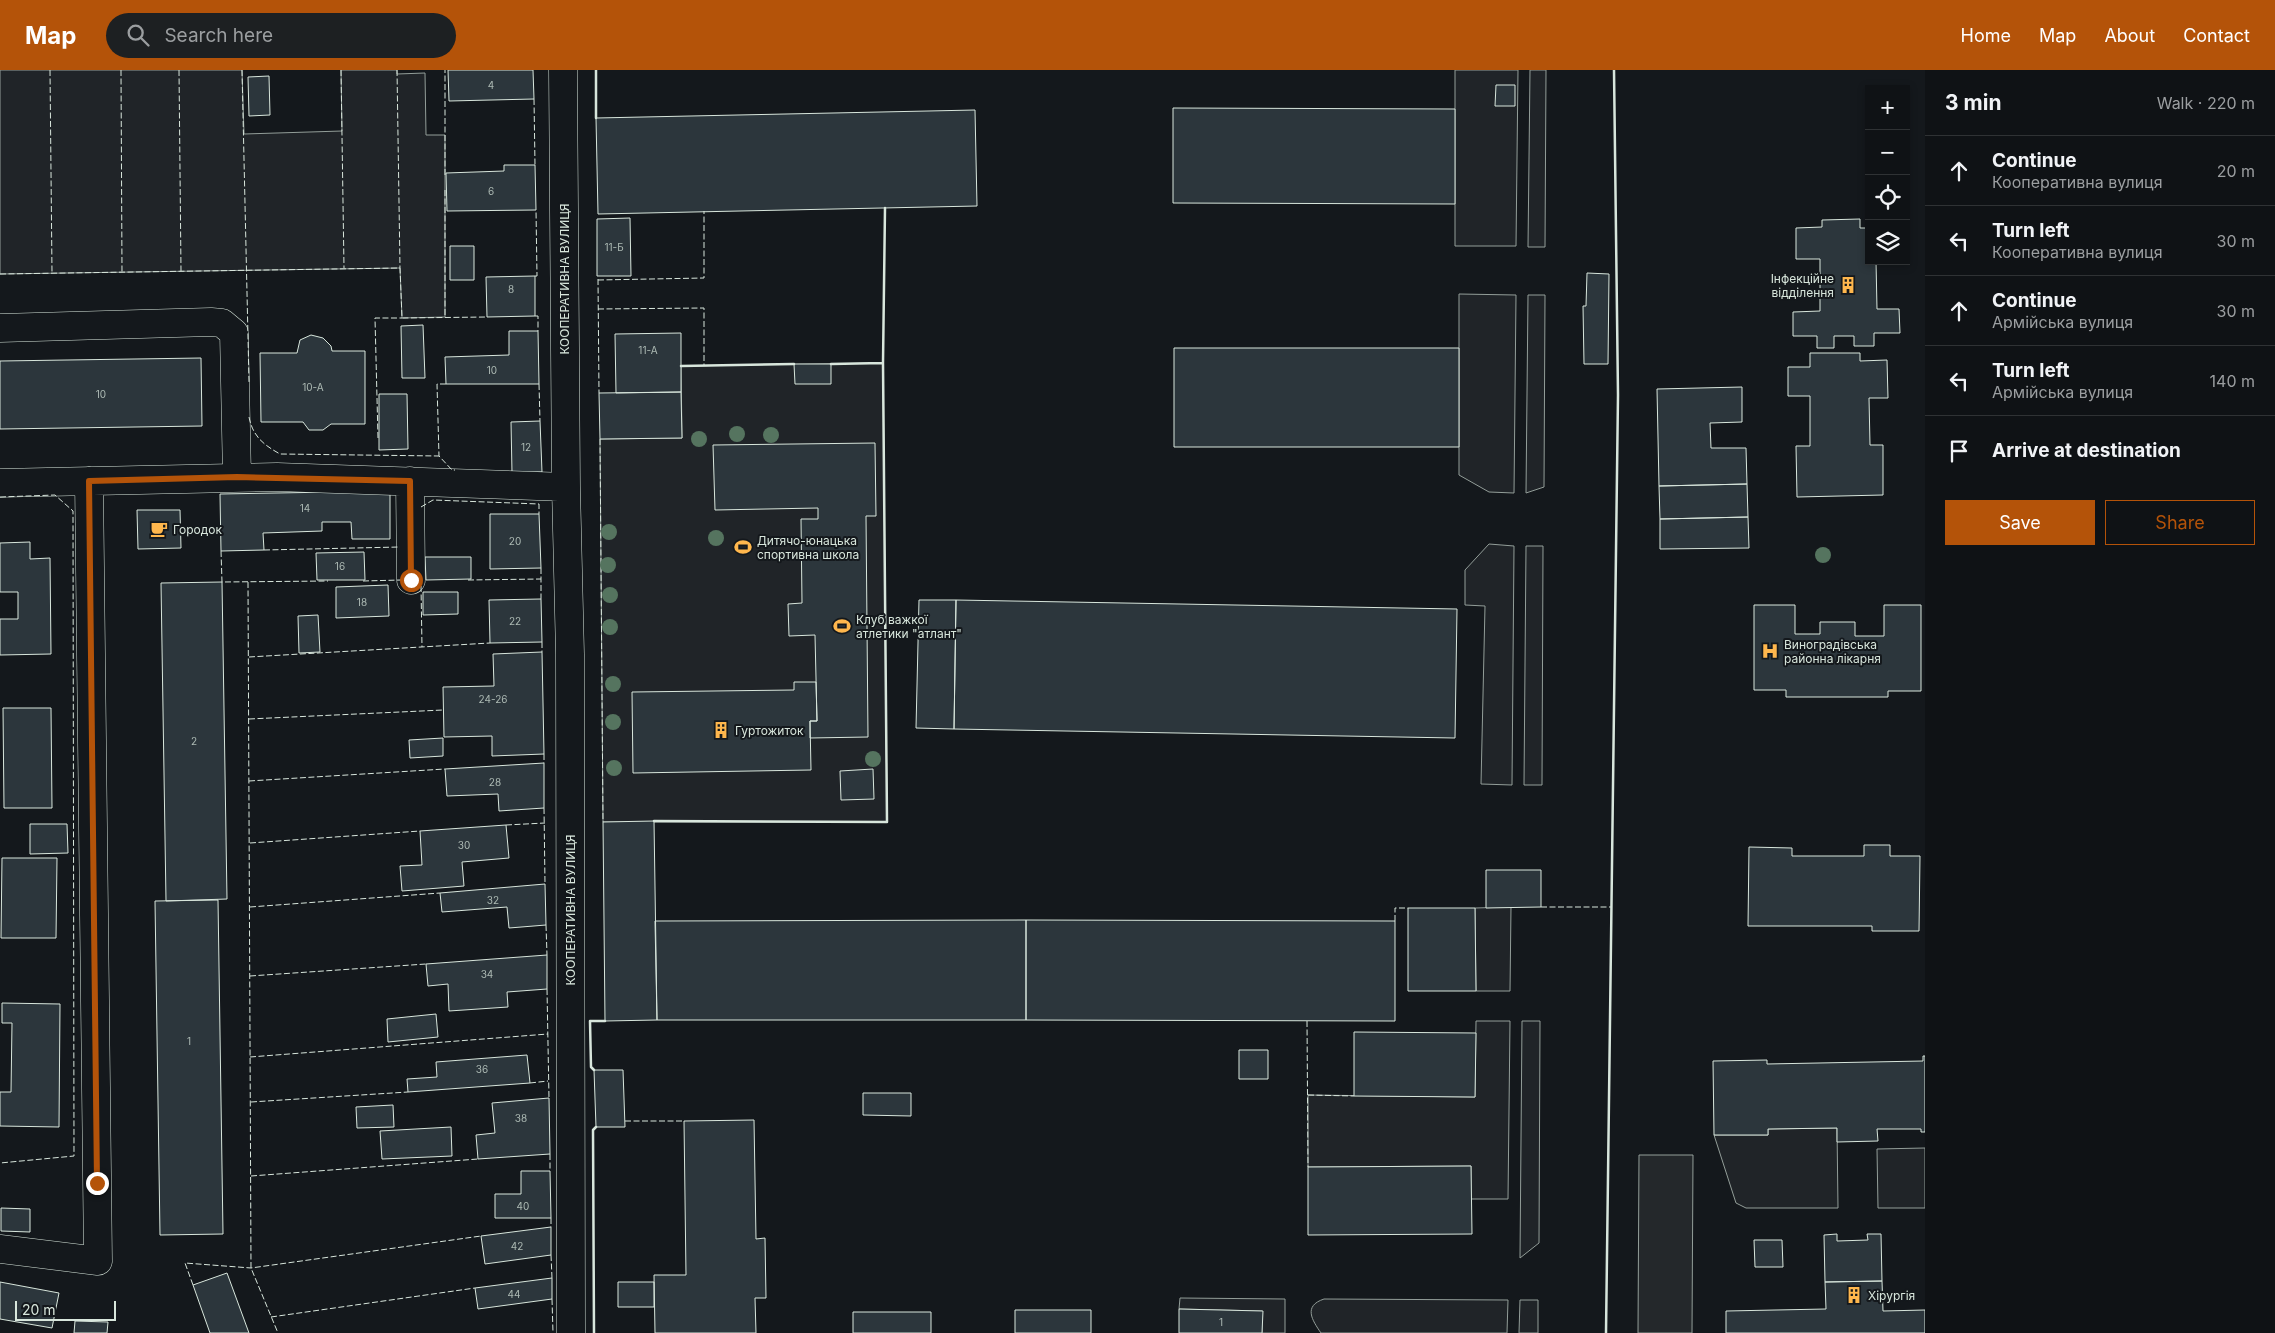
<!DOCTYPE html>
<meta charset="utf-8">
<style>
body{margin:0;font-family:Inter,sans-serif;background:#1d2022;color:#f1f3f6}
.controls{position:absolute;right:15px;top:15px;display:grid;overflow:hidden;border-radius:0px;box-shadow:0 2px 8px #0003}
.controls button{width:45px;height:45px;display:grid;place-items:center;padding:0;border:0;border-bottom:1px solid #2f3234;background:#0f1215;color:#f1f3f6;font:25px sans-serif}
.scale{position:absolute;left:15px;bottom:12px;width:101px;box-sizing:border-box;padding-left:5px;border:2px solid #d8e6dc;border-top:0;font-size:14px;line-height:18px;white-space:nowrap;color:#d8e6dc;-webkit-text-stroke:4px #14181c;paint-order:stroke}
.stop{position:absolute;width:15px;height:15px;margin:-11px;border:4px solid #b45309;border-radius:50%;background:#fff}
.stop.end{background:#b45309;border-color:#fff;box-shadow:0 1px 5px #0008}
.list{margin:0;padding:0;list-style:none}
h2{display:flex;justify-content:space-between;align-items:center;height:65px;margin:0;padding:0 20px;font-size:21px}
h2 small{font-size:16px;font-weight:400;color:#9b9ea0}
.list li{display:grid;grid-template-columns:32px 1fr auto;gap:15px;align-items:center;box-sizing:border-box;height:70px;padding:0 20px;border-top:1px solid #2f3234}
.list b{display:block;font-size:19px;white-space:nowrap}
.list p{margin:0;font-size:16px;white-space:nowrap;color:#9b9ea0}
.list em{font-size:16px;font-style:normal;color:#9b9ea0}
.actions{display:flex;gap:10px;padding:15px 20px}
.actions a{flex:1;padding:11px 0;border:1px solid #b45309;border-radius:0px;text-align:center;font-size:18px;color:#b45309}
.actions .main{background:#b45309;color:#fff}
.icon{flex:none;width:28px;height:28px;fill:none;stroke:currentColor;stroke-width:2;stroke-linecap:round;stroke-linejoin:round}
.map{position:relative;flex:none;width:1925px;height:1263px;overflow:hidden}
header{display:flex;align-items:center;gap:30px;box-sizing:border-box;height:70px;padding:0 25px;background:#b45309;color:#fff}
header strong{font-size:24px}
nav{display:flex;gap:28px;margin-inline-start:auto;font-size:18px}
.search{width:350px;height:45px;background:#1d2022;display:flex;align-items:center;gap:12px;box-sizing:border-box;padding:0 18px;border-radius:28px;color:#9b9ea0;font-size:19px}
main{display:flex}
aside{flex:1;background:#0f1215}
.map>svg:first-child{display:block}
</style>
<header>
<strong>Map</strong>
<div class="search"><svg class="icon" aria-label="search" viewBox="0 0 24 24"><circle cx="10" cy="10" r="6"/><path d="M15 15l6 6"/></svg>Search here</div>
<nav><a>Home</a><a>Map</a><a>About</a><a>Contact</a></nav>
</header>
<main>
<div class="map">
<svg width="1925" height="1263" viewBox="0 0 1925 1263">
<rect width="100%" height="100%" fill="#14181c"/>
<path fill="#202428" stroke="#939e99" d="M0,0H242L244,64L342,61L341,0H397V4L425,3L426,65H445V247L402,248L400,198L0,204Z
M1455,0H1518L1516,176H1455Z
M1530,0H1546L1545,177H1528Z
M1459,224L1516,225L1514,423L1489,422L1459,405Z
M1528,225H1545L1544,417L1526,423Z
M883,293L887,752H603L600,369L682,368L681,296Z
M1489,474L1514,476L1512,715L1481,714L1485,536L1465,535V500Z
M1526,476H1543L1542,715H1524Z
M1511,837L1510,921H1476L1475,838Z
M1476,951H1510L1508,1129H1471V1096L1308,1097V1025L1475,1027Z
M1522,951H1540L1539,1173L1520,1188Z
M1837,1058L1838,1138H1746L1736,1133L1714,1065H1768V1059Z
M1925,1078V1138H1878L1877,1079Z
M1180,1228L1285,1229V1263H1262V1241L1179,1239Z
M1324,1229L1508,1230L1507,1263H1321C1312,1250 1303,1236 1324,1229Z
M1520,1230H1538V1263H1519Z"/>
<path fill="#24282b" stroke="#939e99" d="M1639,1085H1693L1692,1263H1638Z"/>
<path fill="#2c363c" stroke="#d8e6dc" d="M448,0H533L534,29L449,31Z
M269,6L270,45L249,46L248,7Z
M1496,15H1515V36H1495Z
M1173,38L1455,39V134L1173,133Z
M975,40L977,136L598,144L596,48Z
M504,95H535L536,140L447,141L446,103L504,101Z
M630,148L631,206H597V149Z
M1860,149V158H1869V191H1876L1877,239H1899L1900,263H1874V276H1854V266H1834V278H1817V266H1793V242L1820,241V189H1796V158L1822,157V150Z
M450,176H474V210H450Z
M1587,203L1609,204L1608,294H1584L1583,236H1586Z
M535,206V246L487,247L486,207Z
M423,255L425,308H402L401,256Z
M509,261H538L539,314H446L445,287L509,285Z
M681,263V322L616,323L615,264Z
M311,265L323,268L331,276L332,281H365V354H331L323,360H309L303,352H261L260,283H297L300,270Z
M1174,278H1459V377H1174Z
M1810,283H1860V291L1887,290L1888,328H1869L1870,375H1883V425L1797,427L1796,376H1810V326H1788V297H1810Z
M201,288L202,356L0,359V291Z
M794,294H831V314H795Z
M1742,317V352L1710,353L1711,378H1746L1747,414L1659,416L1657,319Z
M681,322L682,368L600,369L599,323Z
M379,324H407L408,379L379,380Z
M540,351L542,402L512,403L511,352Z
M875,373L876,446H866L868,667L810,668V651H817L815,565L789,566L788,534L802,533L801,449H818V438L715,440L713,375Z
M1747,414L1748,447L1660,449L1659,416Z
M390,421V469H352L351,452H322V461L263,463L264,480L221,481L220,424Z
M137,440H180L181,478L138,479Z
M490,444H539L541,498L490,499Z
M1748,447L1749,478L1660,479V449Z
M30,472V489L50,488L51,584L0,585V549H18V522H0V473Z
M364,482L365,510H317L316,483Z
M425,487H471V509L426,510Z
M222,512L227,829L166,831L161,513Z
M388,515L389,546L336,548V517Z
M423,522H458V544L423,545Z
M541,529L542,572L490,573L489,530Z
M919,530H956L954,659L916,658Z
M956,530L1457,539L1455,668L954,659Z
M1754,535H1795V564H1820V552H1855V566H1884V535H1921V621H1888V627H1786V620H1754Z
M318,545L320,582L299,583L298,546Z
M542,582L544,684L492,686V666L444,667L443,617L494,616L493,584Z
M794,612H816L817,651H810L811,700L633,703L632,622L794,620Z
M3,638H51L52,738H4Z
M443,668V686L410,688L409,670Z
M544,693V738L499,741L498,724L447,726L445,699Z
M873,699L874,729L841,730L840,701Z
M654,751L657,950L605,951L603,752Z
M30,754H67L68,783L30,784Z
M506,755L509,788L462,792L464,816L402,821L400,796L422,795L420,761Z
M1864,775H1890V786H1920L1919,861H1872V856H1748L1749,777L1792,778V786H1864Z
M2,788H57L56,868H1Z
M1486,800H1541V837L1486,838Z
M545,814L546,855L509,858L507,837L442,842L440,823Z
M218,830L223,1164L160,1165L155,831Z
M1408,838H1475L1476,921H1408Z
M1026,850L1395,851V951L1026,950Z
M1026,850V950H657L655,851Z
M547,885V919L507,922L508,937L449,941L448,914L428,916L426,894Z
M2,933L60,934L59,1057L0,1056V1022H11L12,953H2Z
M436,944L438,967L388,972L387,949Z
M1354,962L1476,963L1475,1027L1354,1026Z
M1239,980H1268V1009H1239Z
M527,985L530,1013L408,1022L407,1009L437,1007L436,992Z
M1923,986H1925V1062H1921V1059H1877L1878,1071L1837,1072V1058L1768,1059V1065H1714L1713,991L1767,990V994L1923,991Z
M594,1000H623L625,1057H596Z
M863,1023H911V1046L863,1045Z
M549,1028L550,1084L478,1089L476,1065L495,1063L492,1033Z
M393,1035L394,1057L357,1058L356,1037Z
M754,1050L756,1169L765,1168L766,1228H755L756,1263H655L654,1205H686L684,1051Z
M451,1057L452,1086L382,1089L380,1061Z
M1471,1096L1472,1164L1308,1165V1097Z
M521,1101H550L551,1148H495V1124H521Z
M1,1138L30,1139V1162L1,1161Z
M551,1157V1185L485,1194L481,1166Z
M1837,1164V1171L1868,1170L1867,1164H1881L1882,1211L1825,1212L1824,1165Z
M1754,1170H1782L1783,1197H1755Z
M227,1203L249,1263H210L193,1215Z
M552,1208V1229L478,1239L475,1218Z
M1882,1211L1883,1241L1925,1240V1263H1726V1241L1826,1239L1825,1212Z
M0,1212L59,1223L52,1258L0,1249Z
M618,1212H654V1237H618Z
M1179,1239L1263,1241L1262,1263H1179Z
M1015,1240H1091V1263H1015Z
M853,1242H931V1263H853Z
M75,1251L108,1252L107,1263H74Z"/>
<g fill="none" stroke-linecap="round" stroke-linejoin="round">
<g stroke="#d8e6dc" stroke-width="29">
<path id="minor" d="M563,0L566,417L570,584L571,1263
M0,258L211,252L222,253L234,263L237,407
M410,411L411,510
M0,413L277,407L566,417
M0,1179L98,1191L89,411"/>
</g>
<use href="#minor" stroke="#14181c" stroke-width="28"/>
<path stroke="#d8e6dc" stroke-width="1" stroke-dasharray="6 2.5" stroke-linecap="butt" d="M50,0L52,203
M121,0L122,202
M179,0L181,201
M242,0L249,312
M341,0L344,198
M397,0L400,198
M534,29L535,95
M445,105V0
M445,120V247
M0,204L400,198L402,248L487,247
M535,206H537L536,140
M598,209L599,323
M598,210L704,208V141
M598,239L704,238V296
M535,246H538V261
M446,314H437L439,386L452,400H455
M539,314L540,351
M249,347C253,367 264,375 280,384L439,386
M378,368L375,248H402
M600,369L603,752
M0,427L55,425L73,441L74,1086L0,1093
M421,437L433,430L539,434V444
M264,480L400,477
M221,481L222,512L328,511
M541,498V529
M468,510L541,509
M363,511L401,510
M248,512L251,1198L278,1263
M421,516L422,577
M542,572V582
M249,587L490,573
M249,649L443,640
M544,684V693
M249,711L445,699
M544,738L545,814
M506,755L545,753
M250,773L420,761
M250,837L440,823
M1541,837H1611
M1395,851V838H1408
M546,855L547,885
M250,906L426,894
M547,919L549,1028
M1307,951L1308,1097
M250,987L548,964
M530,1013L548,1011
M1308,1025L1354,1026
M251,1032L408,1022
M625,1051H684
M550,1084V1101
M251,1106L478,1089
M551,1148V1157
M551,1185L552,1208
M193,1215L185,1193L251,1198L481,1166
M552,1229L553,1263
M271,1247L475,1218"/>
<path stroke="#d8e6dc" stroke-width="2.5" d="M596,48V0
M831,294L883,293
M681,296L794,294
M654,751L887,752L883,293L885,138
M594,1000L591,997L590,951H605
M594,1263L593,1060L596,1057
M1606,1263L1618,325L1614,0"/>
</g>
<g fill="#55745f">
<circle cx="737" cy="364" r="8"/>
<circle cx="771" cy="365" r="8"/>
<circle cx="699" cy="369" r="8"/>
<circle cx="609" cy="462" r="8"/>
<circle cx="716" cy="468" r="8"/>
<circle cx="1823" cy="485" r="8"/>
<circle cx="608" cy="495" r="8"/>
<circle cx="610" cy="525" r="8"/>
<circle cx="610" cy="557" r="8"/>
<circle cx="613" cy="614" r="8"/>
<circle cx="613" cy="652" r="8"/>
<circle cx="873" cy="689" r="8"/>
<circle cx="614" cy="698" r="8"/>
</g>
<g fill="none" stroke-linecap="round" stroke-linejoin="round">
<path stroke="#b45309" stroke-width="6" d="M97,1113L89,411L237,407L410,411L411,510"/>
</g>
<defs>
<g id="building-bare" transform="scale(1.35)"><path d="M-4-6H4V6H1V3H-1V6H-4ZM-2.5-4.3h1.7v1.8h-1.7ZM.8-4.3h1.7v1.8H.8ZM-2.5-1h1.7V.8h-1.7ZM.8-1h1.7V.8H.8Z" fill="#ffb74d" stroke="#14181c" stroke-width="2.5" paint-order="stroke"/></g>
<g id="cafe-bare" transform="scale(1.35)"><path d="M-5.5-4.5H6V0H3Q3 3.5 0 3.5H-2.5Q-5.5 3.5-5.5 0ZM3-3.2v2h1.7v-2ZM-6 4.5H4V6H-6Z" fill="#ffb74d" stroke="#14181c" stroke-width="2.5" paint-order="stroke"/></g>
<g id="stadium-bare" transform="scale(1.35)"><path d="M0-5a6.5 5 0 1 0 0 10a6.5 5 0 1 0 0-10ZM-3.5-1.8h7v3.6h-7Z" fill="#ffb74d" stroke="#14181c" stroke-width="2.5" paint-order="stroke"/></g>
<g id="hospital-bare" transform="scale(1.35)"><path d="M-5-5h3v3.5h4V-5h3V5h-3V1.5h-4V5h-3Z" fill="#ffb74d" stroke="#14181c" stroke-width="2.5" paint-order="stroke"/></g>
</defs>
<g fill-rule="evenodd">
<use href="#building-bare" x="1848" y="215"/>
<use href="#cafe-bare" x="159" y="459"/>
<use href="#stadium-bare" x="743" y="477"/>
<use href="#stadium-bare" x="842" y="556"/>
<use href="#hospital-bare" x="1770" y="581"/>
<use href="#building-bare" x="721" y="660"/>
<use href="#building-bare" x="1854" y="1225"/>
</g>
<g text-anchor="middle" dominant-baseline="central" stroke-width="4" stroke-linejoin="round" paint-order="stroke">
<g font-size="10" fill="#adbab4">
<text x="491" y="15">4</text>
<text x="491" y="121">6</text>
<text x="614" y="177">11-Б</text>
<text x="511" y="219">8</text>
<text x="648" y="280">11-А</text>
<text x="492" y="300">10</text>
<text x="313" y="317">10-А</text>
<text x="101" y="324">10</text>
<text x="526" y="377">12</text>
<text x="305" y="438">14</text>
<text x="515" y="471">20</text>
<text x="340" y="496">16</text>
<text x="362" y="532">18</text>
<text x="515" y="551">22</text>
<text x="493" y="629">24-26</text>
<text x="194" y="671">2</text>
<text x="495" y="712">28</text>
<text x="464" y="775">30</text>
<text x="493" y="830">32</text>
<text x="487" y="904">34</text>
<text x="189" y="971">1</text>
<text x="482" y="999">36</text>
<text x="521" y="1048">38</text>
<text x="523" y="1136">40</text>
<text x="517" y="1176">42</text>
<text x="514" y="1224">44</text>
<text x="1221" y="1252">1</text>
</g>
<g font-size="12" fill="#d8e6dc" stroke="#14181c" text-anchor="start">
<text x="1834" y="208" text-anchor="end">Інфекційне<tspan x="1834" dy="14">відділення</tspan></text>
<text x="173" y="459">Городок</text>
<text x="757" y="470">Дитячо-юнацька<tspan x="757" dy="14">спортивна школа</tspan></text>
<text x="856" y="549">Клуб важкої<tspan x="856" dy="14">атлетики "атлант"</tspan></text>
<text x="1784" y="574">Виноградівська<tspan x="1784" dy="14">районна лікарня</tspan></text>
<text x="735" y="660">Гуртожиток</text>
<text x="1868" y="1225">Хірургія</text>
</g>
<g font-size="12" fill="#d8e6dc" stroke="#14181c">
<text transform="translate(564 209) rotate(-90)">КООПЕРАТИВНА ВУЛИЦЯ</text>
<text transform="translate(570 840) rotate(-90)">КООПЕРАТИВНА ВУЛИЦЯ</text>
</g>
</g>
</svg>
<div class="controls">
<button>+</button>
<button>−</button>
<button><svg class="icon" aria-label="locate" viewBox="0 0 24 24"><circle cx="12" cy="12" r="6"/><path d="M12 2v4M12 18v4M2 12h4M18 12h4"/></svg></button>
<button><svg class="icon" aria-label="layers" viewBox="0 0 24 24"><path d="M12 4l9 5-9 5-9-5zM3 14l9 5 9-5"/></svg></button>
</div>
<div class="scale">20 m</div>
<div class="stop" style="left:411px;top:510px"></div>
<div class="stop end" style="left:97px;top:1113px"></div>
</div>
<aside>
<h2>3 min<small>Walk · 220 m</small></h2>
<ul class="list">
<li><svg class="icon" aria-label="ahead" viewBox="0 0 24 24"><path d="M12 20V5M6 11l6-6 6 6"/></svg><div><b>Continue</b><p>Кооперативна вулиця</p></div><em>20 m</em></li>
<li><svg class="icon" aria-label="left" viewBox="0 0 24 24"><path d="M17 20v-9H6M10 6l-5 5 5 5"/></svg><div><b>Turn left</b><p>Кооперативна вулиця</p></div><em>30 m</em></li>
<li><svg class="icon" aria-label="ahead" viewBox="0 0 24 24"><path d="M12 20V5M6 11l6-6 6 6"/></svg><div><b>Continue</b><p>Армійська вулиця</p></div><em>30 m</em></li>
<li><svg class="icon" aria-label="left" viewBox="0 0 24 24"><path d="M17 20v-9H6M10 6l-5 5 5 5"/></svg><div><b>Turn left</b><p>Армійська вулиця</p></div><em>140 m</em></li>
<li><svg class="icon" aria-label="arrive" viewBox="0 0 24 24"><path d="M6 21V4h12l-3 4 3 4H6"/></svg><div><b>Arrive at destination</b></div></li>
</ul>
<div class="actions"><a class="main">Save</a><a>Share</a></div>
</aside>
</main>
